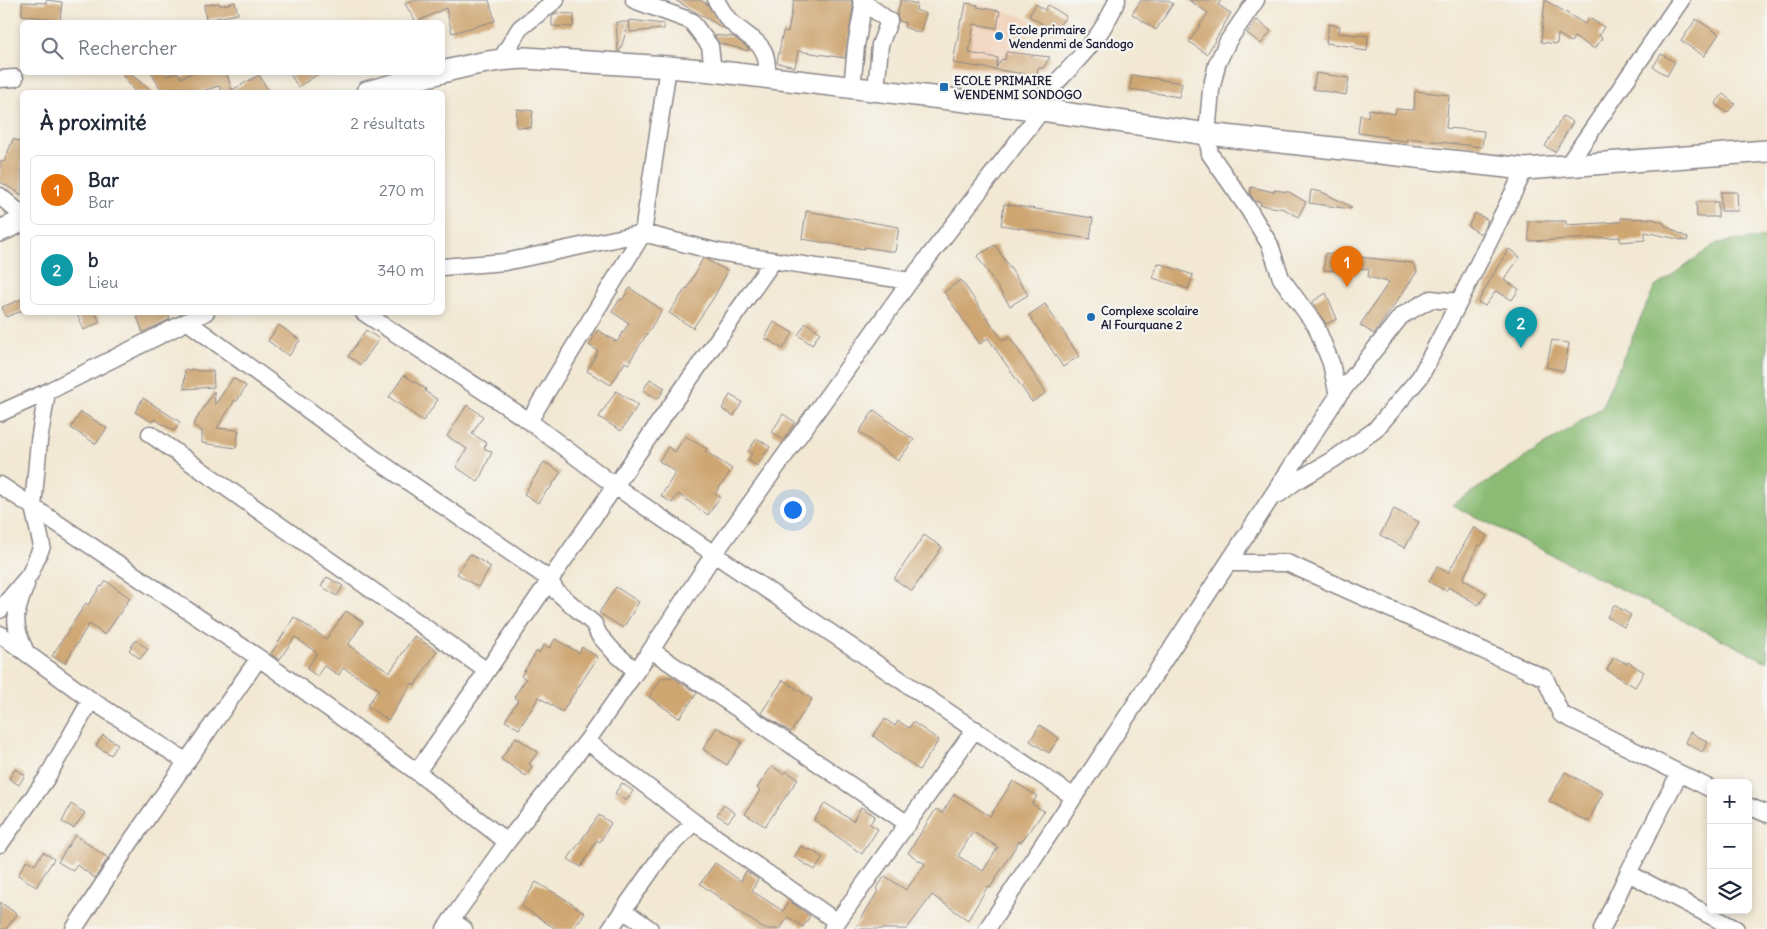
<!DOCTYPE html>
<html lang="fr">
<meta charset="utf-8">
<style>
body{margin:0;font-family:Delius,sans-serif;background:#f6f6f7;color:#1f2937}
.controls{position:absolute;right:15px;bottom:15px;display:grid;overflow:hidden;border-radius:8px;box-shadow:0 2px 8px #0003}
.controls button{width:45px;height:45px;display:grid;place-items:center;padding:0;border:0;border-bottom:1px solid #e0e1e3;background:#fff;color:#1f2937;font:25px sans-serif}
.you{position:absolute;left:792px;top:509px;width:18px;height:18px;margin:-12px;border:4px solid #fff;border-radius:50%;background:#1a73e8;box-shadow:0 0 0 8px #1a73e833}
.badge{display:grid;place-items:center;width:32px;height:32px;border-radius:50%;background:#1f6fb2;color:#fff;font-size:16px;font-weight:700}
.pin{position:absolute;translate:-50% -41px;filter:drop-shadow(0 1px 2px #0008)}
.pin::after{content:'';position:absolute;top:26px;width:18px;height:15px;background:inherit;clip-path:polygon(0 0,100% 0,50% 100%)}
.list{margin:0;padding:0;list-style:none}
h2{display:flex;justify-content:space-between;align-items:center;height:65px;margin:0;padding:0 20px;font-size:21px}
h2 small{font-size:16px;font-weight:400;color:#747a83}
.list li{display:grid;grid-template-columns:32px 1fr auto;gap:15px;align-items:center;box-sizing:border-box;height:70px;margin:0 10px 10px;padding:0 10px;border:1px solid #e0e1e3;border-radius:8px}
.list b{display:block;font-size:19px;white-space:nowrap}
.list p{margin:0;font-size:16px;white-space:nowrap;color:#747a83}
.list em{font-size:16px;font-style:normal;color:#747a83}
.icon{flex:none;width:28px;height:28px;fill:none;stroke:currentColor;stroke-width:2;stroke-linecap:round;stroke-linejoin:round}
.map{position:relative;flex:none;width:1767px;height:929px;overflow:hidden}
.search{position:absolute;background:#fff;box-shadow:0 2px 8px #0003;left:20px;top:20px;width:425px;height:55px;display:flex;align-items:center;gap:12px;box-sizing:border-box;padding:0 18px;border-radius:8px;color:#747a83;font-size:19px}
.panel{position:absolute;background:#fff;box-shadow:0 2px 8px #0003;left:20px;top:90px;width:425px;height:225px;border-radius:8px}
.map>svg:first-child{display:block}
</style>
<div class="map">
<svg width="1767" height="929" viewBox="0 0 1767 929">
<rect width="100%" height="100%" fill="#f6f6f2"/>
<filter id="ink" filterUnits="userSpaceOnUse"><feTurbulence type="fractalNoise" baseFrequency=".02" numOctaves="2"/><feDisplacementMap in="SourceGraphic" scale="10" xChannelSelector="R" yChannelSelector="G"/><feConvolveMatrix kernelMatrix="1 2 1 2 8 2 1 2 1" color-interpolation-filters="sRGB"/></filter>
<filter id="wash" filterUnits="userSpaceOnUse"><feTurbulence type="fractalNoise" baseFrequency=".0096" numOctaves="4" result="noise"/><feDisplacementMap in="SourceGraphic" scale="20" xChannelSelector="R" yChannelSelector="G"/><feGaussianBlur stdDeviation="1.12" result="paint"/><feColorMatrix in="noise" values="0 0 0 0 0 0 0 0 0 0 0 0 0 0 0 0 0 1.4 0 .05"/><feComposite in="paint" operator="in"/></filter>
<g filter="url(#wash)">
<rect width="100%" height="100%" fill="#f2e8d3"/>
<path fill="#f2d4be" d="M965,2L975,3L1031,19L1022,78L952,64Z"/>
<path fill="#8bbb74" stroke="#566e58" d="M1767,237V662L1452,505L1601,408L1654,288L1717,243Z"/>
<g id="blocks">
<path fill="#cea672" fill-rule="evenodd" d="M46,0L62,2L60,21L22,15V2L46,3Z
M415,0H489L495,21L452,33L446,8L416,22L405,4Z
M675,0H700L707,4L723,28Z
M794,0H851L853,8L845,58L798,51L795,67L777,63L783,31L788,32Z
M901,0L917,4L916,10L926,14L920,33L904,27L905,23L899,21L897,15Z
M1141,0H1167L1173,4L1156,30L1132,14Z
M1189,0H1221L1218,5L1231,13L1207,54L1189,42L1208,13Z
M1545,0L1585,24L1589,18L1604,27L1599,35L1602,38L1595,49L1574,37L1571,42L1558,34L1557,44L1541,42Z
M235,2L238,14L206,20L204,5L220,3V6Z
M966,3L978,5L977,7L1000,11L997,28L974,24L969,53L998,58L996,68L1002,59L1005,60L1006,52L1050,57L1043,68H1038L1037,76L953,63L961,19H963Z
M1036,4L1045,10L1048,5L1066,16L1055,32L1029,16Z
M556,13L574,14L573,27L552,26V16Z
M1696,19L1719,34L1704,56L1681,41Z
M629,20L664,24V29L630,32Z
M1257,20L1271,31L1261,44L1247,33Z
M616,22H629L620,51H618Z
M1329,24L1340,26L1339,33L1368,36L1367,51L1354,49L1355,47L1326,43Z
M714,35L734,37L749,49L748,51L719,43Z
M1661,54L1675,62L1667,76L1653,67Z
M120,72H128L153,92H135Z
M151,72H165L167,76L178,72L181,78L194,72H226L232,90L259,75L269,92H222L219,86L199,92H162Z
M289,72H322L298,87Z
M1316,73L1349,78L1346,95L1313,89Z
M1132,75L1182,83L1179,97L1130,89Z
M1415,91L1449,95L1446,128L1484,131L1482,147L1407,138V141L1387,139V137L1358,133L1360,115L1368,117L1369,109L1395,114L1396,109L1414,110Z
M1723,94L1735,104L1727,113L1715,104Z
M517,109L533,111L531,128L516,127Z
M1563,116L1573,122L1555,152L1545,146Z
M13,139L22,142V195L0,182V161L4,162Z
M1251,187L1274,192V190L1289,192L1306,202L1298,217L1284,209L1260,205L1261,202L1255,201L1250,194Z
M1311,190L1322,192L1352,207L1351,209L1309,203Z
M1721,192H1737L1738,211H1721Z
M1696,202H1718V217H1697Z
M1004,204L1093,218L1090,239L1001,225Z
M806,211L899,227L895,252L864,247V249L802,239Z
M1475,213L1488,220L1481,234L1468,226Z
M1621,218L1653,219L1664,223V225L1688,238L1687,241L1645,232V240L1620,242V237L1529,241L1528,221H1566V225L1621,222Z
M995,245L1028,295L1010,306L977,256Z
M1509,249L1520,257L1504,280L1519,289L1512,300L1496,291L1485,306L1478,302L1498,266Z
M1325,253L1413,263L1417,272L1374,334L1360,325L1389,282L1368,277L1369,269L1337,267L1336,271L1324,270Z
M703,258L728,271L714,297L693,328L669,313L686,288L687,289Z
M1158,263L1193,275L1188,289L1153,278Z
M961,280L1003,341L1010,337L1046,393L1032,402L988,338L980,344L944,292Z
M630,288L662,310L628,364L625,362L611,385L587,371L598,351L589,345L598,330L617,342L629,323L612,312L620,299L622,300Z
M1326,293L1337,319L1326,324L1312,302Z
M22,299V311L6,317L2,307Z
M1045,304L1079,356L1063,367L1029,315Z
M76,312H95L100,322L84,330Z
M135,312H167L170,319L143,332Z
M774,322L793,333L783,349L765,338Z
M806,323L820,332L812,345L798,335Z
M279,325L300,340L289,356L268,341Z
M366,330L379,339L361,365L348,356Z
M1552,340L1569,343L1564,371L1546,367Z
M191,369L200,371H213L214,387L184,389L185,370L190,371Z
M404,375L426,389L425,391L438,400L423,421L389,397Z
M233,378L246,386L237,401L235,400L217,428L239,430L236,448L202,443V431L193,425L214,391L215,405Z
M650,379L665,388L658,399L643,390Z
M616,391L638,405L621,431L599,417Z
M730,395L742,402L734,416L722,409Z
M143,398L180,422L174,431L154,419L152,422L135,412Z
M467,405L483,416L472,434L487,443L484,448L492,452L478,482L456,467L467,449L447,436Z
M874,410L914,440L898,461L859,432Z
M81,412L107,428L96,444L71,428Z
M783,414L795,422L783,440L772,432Z
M685,436L707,449L705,451L732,469L715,494L720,497L708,515L678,494L672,503L661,496L676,472L659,461L668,447L675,452Z
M757,438L770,447L757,466L748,460L752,453L748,451Z
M544,462L561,472L549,490L548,489L538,503L524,494Z
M1394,509L1419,522L1405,548L1380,535Z
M1474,527L1487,536L1481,546L1479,545L1463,579L1486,593L1479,605L1448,587L1446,591L1429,582L1437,566L1448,573Z
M924,535L942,547L912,591L894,579Z
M470,554L491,567L478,587L457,574Z
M327,577L343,586L337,596L321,586Z
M106,581L130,598L105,635L89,624L65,663L52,656L86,603L88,605L101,586L102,587Z
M616,587L639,602L623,628L599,613Z
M1614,605L1631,615L1624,627L1607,617Z
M346,611L363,622L348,645L390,672L414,636L437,651L415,685L412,683L388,720L367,706L379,689L343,668L339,675L324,666L317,676L307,669L317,653L295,637L279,660L271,654L294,617L326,639Z
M555,639L579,653L582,647L598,657L562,712L539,697L519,729L505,721L518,700L514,697L526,679L521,676L537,651L539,653L544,645L550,648Z
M136,640L148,649L140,659L129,650Z
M1614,657L1627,664L1628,662L1644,672L1635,687L1607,670Z
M672,677L697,693L679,718L649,697L662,678Z
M783,680L812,699L791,732L761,713Z
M885,719L895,726L898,721L909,728L913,722L939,740L919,770L873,736Z
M1040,725L1059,738L1049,753L1030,741Z
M717,727L742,742L727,765L703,749Z
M1690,732L1708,742L1702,752L1685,742Z
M103,735L118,744L111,755L96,746Z
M516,737L538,752L529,764L532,766L526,776L501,759Z
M772,766L784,774L786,771L798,779L765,826L745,814L760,790L757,788Z
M15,769L25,775L19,785L9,779Z
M1565,772L1603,793L1588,822L1549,801Z
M1013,781L1037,796L1032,804L1044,811L1031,830H1030L1021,842L1019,841L990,888L988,886L968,920L932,895L907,929H855L878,891L876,889L885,876L906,890L925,864L908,853L936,809L942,813L954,794L990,816ZM973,832L998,847L983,871L958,856Z
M622,783L633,791L626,801L615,793Z
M825,803L853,821L861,807L875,816L870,824L878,829L862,854L814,820Z
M71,804L85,813L74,828L62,822Z
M724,805L735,813L728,822L717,815Z
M599,815L611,823L600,842L597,840L581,867L568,859Z
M75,835L108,858L95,878L77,865L73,871L58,862Z
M801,846L809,851L810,849L823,858L815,870L794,857Z
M43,852L54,859L36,887L18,875L27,860L35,865Z
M715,863L741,881L746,871L758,879L752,891L783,911L789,901L810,916L803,927L788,917L780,929H764L700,884Z
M536,882L565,899L585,913L573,929H556L521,906Z
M0,902L17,914L6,929H0Z"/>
</g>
</g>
<g filter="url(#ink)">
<use href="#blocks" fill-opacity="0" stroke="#8a8587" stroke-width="1"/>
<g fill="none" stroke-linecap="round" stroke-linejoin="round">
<g stroke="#8a8587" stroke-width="19">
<path id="minor" d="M634,0L691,21L710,46L713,71
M716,0C720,7 725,17 732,23C755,44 769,41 767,78
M861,0L889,21L880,45L876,91
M1256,0L1228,41L1217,64L1211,90L1207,134L1210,154L1249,210L1270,245L1281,278L1316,326L1331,363L1338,396
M501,59L520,28L556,0
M668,67L643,233L718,252L910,281
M0,79L15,78
M852,89L856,46L863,7L861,0
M1567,166L1681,0
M0,196L22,215
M442,267L505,262L643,233L529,421
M363,312L529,421L615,486L714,554L1074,797
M188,322L371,456L549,579L556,591L594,624L599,635L614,652L636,671
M0,413L47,392
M150,434L487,671
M0,485L259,658L417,772L507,842
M1279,494L1295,482L1334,459L1375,430L1420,377L1459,302L1525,169
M1228,563H1287L1545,678L1561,714L1711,789
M0,610L30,574L42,546L33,507L39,441L47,392L206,312
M0,634L91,700L187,762
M651,650L908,824
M26,652C11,622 15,614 26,585
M587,741L694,822L837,922
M417,772L660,421L773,261
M1748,806L1767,814
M0,844L46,779L91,700
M1628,873L1736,929
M623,910L650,929
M451,920L464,929
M74,929L129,844L259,658
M445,929L507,842L587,741L651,650L714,554L910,281L1042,110L1039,101C1067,70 1102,40 1117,0
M610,929L662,855L694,822
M832,929L975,729
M987,929L1338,396L1401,316L1431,299L1459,302
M1602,929L1628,873L1679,774"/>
</g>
<g stroke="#8a8587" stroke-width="24">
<path id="tertiary" d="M442,72C470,65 496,59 525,58L668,67L713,71L1042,110L1207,134L1525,169L1767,151
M367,92L442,72
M0,231L22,221"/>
</g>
<use href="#minor" stroke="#fff" stroke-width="16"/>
<use href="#tertiary" stroke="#fff" stroke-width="21"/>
</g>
</g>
<g fill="#1f6fb2" stroke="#f6f6f2" stroke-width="2">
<circle cx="999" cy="36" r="5"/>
<rect x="939" y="82" width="10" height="10" rx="2.5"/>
<circle cx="1091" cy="317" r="5"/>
</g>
<g text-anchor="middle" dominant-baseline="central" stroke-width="4.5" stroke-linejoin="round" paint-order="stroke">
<g font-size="12" font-weight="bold" fill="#22223b" stroke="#f6f6f2" text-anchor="start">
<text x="1009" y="29">Ecole primaire<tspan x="1009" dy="14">Wendenmi de Sandogo</tspan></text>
<text x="954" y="80">ECOLE PRIMAIRE<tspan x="954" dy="14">WENDENMI SONDOGO</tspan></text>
<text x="1101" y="310">Complexe scolaire<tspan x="1101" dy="14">Al Fourquane 2</tspan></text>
</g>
</g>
</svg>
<div class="controls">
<button>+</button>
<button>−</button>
<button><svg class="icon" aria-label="layers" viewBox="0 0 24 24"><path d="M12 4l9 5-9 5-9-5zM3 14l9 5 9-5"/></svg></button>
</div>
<div class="you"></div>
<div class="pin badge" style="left:1347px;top:287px;background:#e8710a">1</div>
<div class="pin badge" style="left:1521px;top:348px;background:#0f9aa8">2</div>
<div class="search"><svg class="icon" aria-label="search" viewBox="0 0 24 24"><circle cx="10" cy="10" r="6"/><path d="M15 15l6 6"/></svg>Rechercher</div>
<section class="panel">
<h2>À proximité<small>2 résultats</small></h2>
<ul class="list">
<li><span class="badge" style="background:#e8710a">1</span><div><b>Bar</b><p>Bar</p></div><em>270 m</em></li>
<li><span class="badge" style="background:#0f9aa8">2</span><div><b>b</b><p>Lieu</p></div><em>340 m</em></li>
</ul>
</section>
</div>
